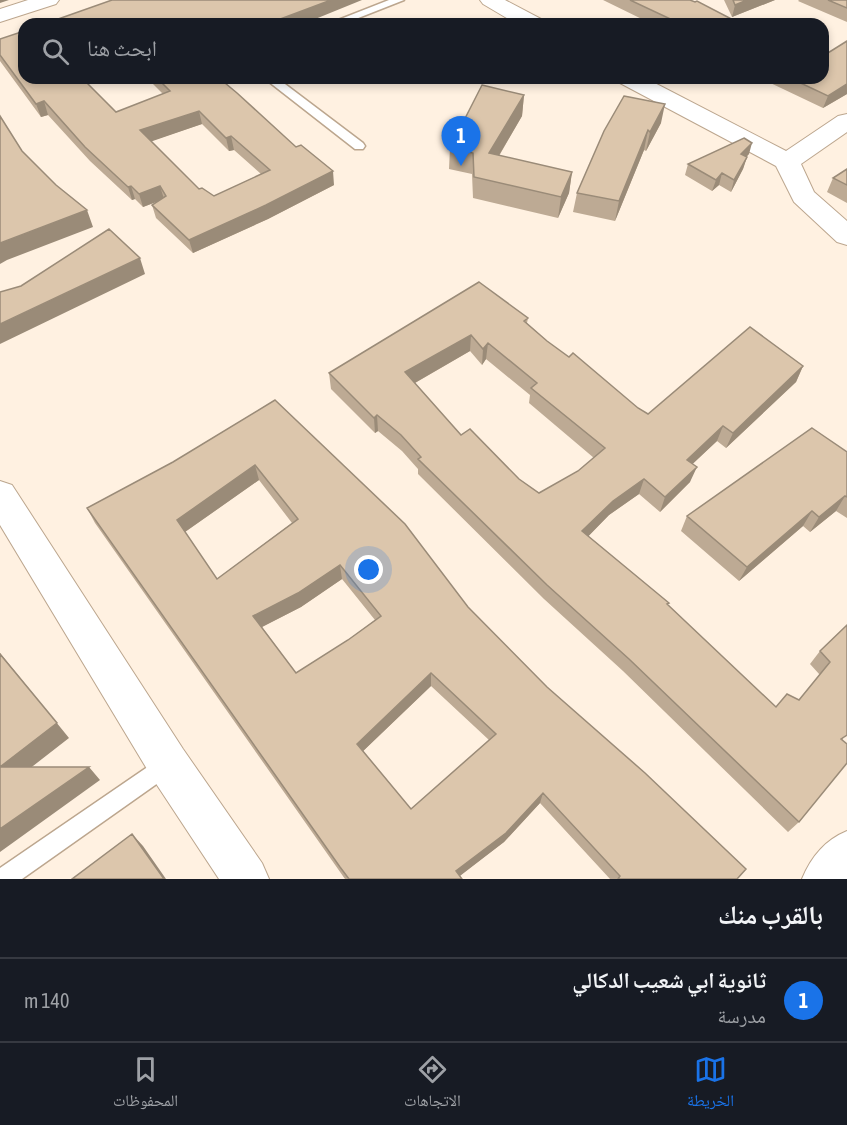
<!DOCTYPE html>
<html lang="ar">
<meta charset="utf-8">
<style>
body{margin:0;font-family:"Asap Condensed","Noto Naskh Arabic",sans-serif;background:#20242c;color:#f1f3f6;direction:rtl}
.you{position:absolute;left:369px;top:570px;width:21px;height:21px;margin:-15px;border:4px solid #fff;border-radius:50%;background:#1a73e8;box-shadow:0 0 0 9px #1a73e833}
.badge{display:grid;place-items:center;width:39px;height:39px;border-radius:50%;background:#1a73e8;color:#fff;font-size:20px;font-weight:700}
.pin{position:absolute;translate:-50% -50px;filter:drop-shadow(0 2px 3px #0008)}
.pin::after{content:'';position:absolute;top:32px;width:21px;height:18px;background:inherit;clip-path:polygon(0 0,100% 0,50% 100%)}
.list{margin:0;padding:0;list-style:none}
h2{display:flex;justify-content:space-between;align-items:center;height:78px;margin:0;padding:0 24px;font-size:26px}
h2 small{font-size:20px;font-weight:400;color:#9ea1a6}
.list li{display:grid;grid-template-columns:39px 1fr auto;gap:18px;align-items:center;box-sizing:border-box;height:84px;padding:0 24px;border-top:2px solid #363941}
.list b{display:block;font-size:22px;white-space:nowrap}
.list p{margin:0;font-size:20px;white-space:nowrap;color:#9ea1a6}
.list em{font-size:20px;font-style:normal;color:#9ea1a6}
.icon{flex:none;width:33px;height:33px;fill:none;stroke:currentColor;stroke-width:2;stroke-linecap:round;stroke-linejoin:round}
.map{position:relative;flex:none;width:847px;height:879px;overflow:hidden;direction:ltr}
.search{position:absolute;background:#171b24;box-shadow:0 3px 9px #0003;left:18px;right:18px;top:18px;height:66px;display:flex;align-items:center;gap:15px;box-sizing:border-box;padding:0 21px;border-radius:18px;color:#9ea1a6;font-size:22px}
.sheet{height:162px;background:#171b24}
nav{display:flex;justify-content:space-around;align-items:center;box-sizing:border-box;height:84px;border-top:2px solid #363941;background:#171b24;font-size:16px;color:#9ea1a6}
nav a{display:grid;justify-items:center;gap:3px}
nav .on{color:#1a73e8}
.map>svg:first-child{display:block}
</style>
<div class="map">
<svg width="847" height="879" viewBox="0 0 847 879">
<rect width="100%" height="100%" fill="#fff1e1"/>
<g fill="none" stroke-linecap="round" stroke-linejoin="round">
<g stroke="#bca68e" stroke-width="3">
<path id="lane" d="M389,0H404L343,24H328Z
M264,78H277L363,143L365,146L363,149H355Z
M168,753L175,757L179,764L175,771L22,879H0V868Z"/>
</g>
<g stroke="#bca68e" stroke-width="2">
<path id="street" d="M28,0H59L56,4L0,22V9Z
M480,0H505L541,19L544,24H517L483,4Z
M617,78H645L786,151L838,116L847,114V132L801,164L814,192L847,221V245L837,242L794,202L776,166L620,83Z
M0,481L12,485L183,749L262,863L269,879H219L153,779L0,525Z
M847,831V879H802C811,857 825,840 847,831Z"/>
</g>
<use href="#lane" fill="#fff" fill-rule="evenodd"/>
<use href="#street" fill="#fff" fill-rule="evenodd"/>
</g>
<path fill="#bdaa94" fill-rule="evenodd" d="M603,0H690L741,24H652Z
M724,0H775L732,17Z
M799,0H847V22L798,1Z
M0,39L116,112L163,94L147,78H219L334,185L268,219L193,253L156,218L152,205L156,202L143,207L135,199L132,200L90,161L48,115L41,117L0,61ZM202,124L229,151L234,150L261,174L214,196L199,189L151,141Z
M847,41V94L823,108L760,78H823Z
M524,95L522,116L499,156L572,172L569,193L558,218L473,198L472,174L449,169L450,148Z
M661,123L646,151L644,150L615,221L573,212L577,193L604,131Z
M749,154L746,157H747L743,169L731,192L719,185L712,191L685,175L688,164Z
M847,169V203L827,192L833,178Z
M528,318L527,323L547,341L638,408L648,414L803,366L796,382L726,448L717,441L692,464L690,482L660,512L639,494L609,515L588,536L669,603L668,605L776,707L799,700L820,675L810,664L820,651L847,625L843,741L799,822L788,832L623,671L544,599L418,474V469L402,451L378,431L375,433L331,389L329,373ZM470,351L482,365L486,359L530,395L529,403L594,458L578,471L539,493L519,479L461,435L415,383Z
M275,400L468,607L737,879H610L540,803L504,842L459,876L462,879H345L95,523L87,508L173,462ZM259,480L292,523L217,579L185,532ZM342,579L375,620L348,640L296,673L262,627L301,607ZM431,686L489,740L411,809L363,751Z
M847,452V518L836,511L810,532L803,526L739,581L681,531L687,516Z"/>
<path fill="#9a8b78" d="M0,0H9L0,3Z
M331,0H362L303,24H267Z
M747,0H775L732,17L735,5Z
M847,84V94L823,108L828,96Z
M524,95L522,116L488,174L489,153Z
M44,101L48,115L41,117L36,104Z
M665,104L661,123L646,151L650,132Z
M199,111L202,124L144,144L140,130Z
M648,130L644,150L615,221L619,201Z
M231,136L234,150L229,151L226,138Z
M752,143L749,154L737,166L741,154Z
M747,157L743,169L731,192L734,180Z
M333,171L334,185L268,219L193,253L189,240Z
M572,172L569,193L558,218L561,197Z
M722,173L719,185L712,191L716,180Z
M131,186L135,199L132,200L128,187Z
M160,186L164,199L143,207L139,194Z
M87,210L93,227L7,260L0,264V243Z
M140,258L145,274L0,344V324Z
M471,335L470,351L406,388L405,372Z
M488,343L486,359L482,365L483,349Z
M803,366L796,382L726,448L733,433Z
M377,415L378,431L375,433L374,418Z
M723,426L717,441L681,475L687,460Z
M255,465L259,480L182,534L177,520Z
M697,467L690,482L660,512L665,497Z
M644,479L639,494L609,515L579,546L582,531L613,501Z
M845,496L836,511L810,532L819,517Z
M812,511L803,526L739,581L747,567Z
M340,565L342,579L301,607L258,629L253,616Z
M0,653L69,738L15,780L0,767Z
M431,673V686L359,755L357,744Z
M89,767L100,780L0,852V829Z
M543,793L540,803L504,842L456,879V871Z
M132,834L143,846L166,879H164Z"/>
<path fill="#dcc6ac" stroke="#9a8b78" stroke-width="1.5" fill-rule="evenodd" d="M112,0H331L267,24H44Z
M630,0H690L695,2L697,1L741,24H681Z
M733,0H747L735,5Z
M828,0H847V8Z
M24,31V78H82L116,112L170,91L157,78H219L237,93L296,147L301,145L333,171L266,205L189,240L152,205L166,196L160,186L139,194L131,186L128,187L85,147L44,101L36,104L0,55V39ZM199,111L226,138L231,136L270,170L214,196L202,188L199,189L140,130Z
M847,41V84L828,96L790,78H823V56Z
M482,85L524,95L489,153L572,172L561,197L474,177L473,153L450,148Z
M624,96L665,104L650,132L648,130L619,201L577,193L604,131Z
M0,116L22,151L56,185L87,210L0,243Z
M744,138L752,143L741,154L747,157L734,180L722,173L716,180L688,164Z
M847,169V185L833,178Z
M109,229L140,258L0,324V292L21,286Z
M479,282L528,318L524,321L547,341L569,357L573,353L638,408L648,414L750,327L803,366L733,433L723,426L687,460L697,467L665,497L644,479L613,501L582,531L669,603L667,604L776,707L787,694L799,700L830,662L820,651L847,625V735L841,739L847,744V763L799,822L629,659L547,585L418,459L421,457L401,435L377,415L374,418L329,373ZM471,335L483,349L488,343L537,383L531,388L605,448L578,471L539,493L519,479L470,429L461,435L405,372Z
M275,400L405,524L468,607L547,687L645,773L746,869L737,879H618L620,876L543,793L506,833L456,871L462,879H349L340,867L87,508L173,462ZM255,465L298,519L217,579L177,520ZM340,565L381,616L348,640L296,673L253,616L298,593ZM431,673L496,734L411,809L357,744Z
M812,428L847,452V497L845,496L819,517L812,511L747,567L687,516Z
M0,654L57,723L0,767Z
M0,767H89L0,829Z
M132,834L164,879H72Z"/>
</svg>
<div class="you"></div>
<div class="pin badge" style="left:461px;top:166px">1</div>
<div class="search"><svg class="icon" aria-label="search" viewBox="0 0 24 24"><circle cx="10" cy="10" r="6"/><path d="M15 15l6 6"/></svg>ابحث هنا</div>
</div>
<section class="sheet">
<h2>بالقرب منك<small></small></h2>
<ul class="list">
<li><span class="badge">1</span><div><b>ثانوية ابي شعيب الدكالي</b><p>مدرسة</p></div><em>140 m</em></li>
</ul>
</section>
<nav>
<a class="on"><svg class="icon" aria-label="map" viewBox="0 0 24 24"><path d="M3 6l6-2 6 2 6-2v14l-6 2-6-2-6 2zM9 4v14M15 6v14"/></svg>الخريطة</a>
<a><svg class="icon" aria-label="directions" viewBox="0 0 24 24"><path d="M12 3l9 9-9 9-9-9zM9 14v-3h6M13 9l2 2-2 2"/></svg>الاتجاهات</a>
<a><svg class="icon" aria-label="saved" viewBox="0 0 24 24"><path d="M7 4h10v16l-5-4-5 4z"/></svg>المحفوظات</a>
</nav>
